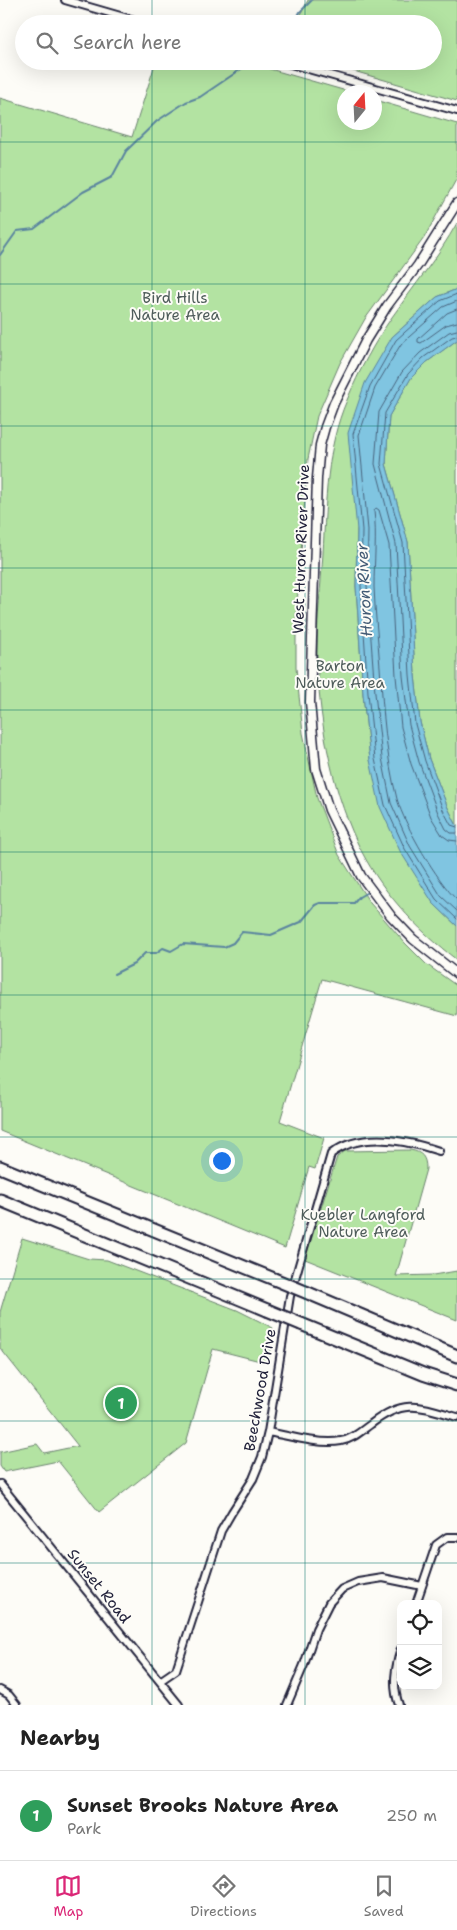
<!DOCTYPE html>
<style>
body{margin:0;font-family:"Shantell Sans",sans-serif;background:#f6f6f6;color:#222}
.controls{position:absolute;right:15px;bottom:15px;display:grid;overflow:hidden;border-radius:10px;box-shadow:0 5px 20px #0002}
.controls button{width:45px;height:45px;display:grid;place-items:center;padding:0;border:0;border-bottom:1px solid #e0e0e0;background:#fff;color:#222;font:25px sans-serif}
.compass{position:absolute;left:337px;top:85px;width:45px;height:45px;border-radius:50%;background:#fff;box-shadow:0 5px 20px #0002;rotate:18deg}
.you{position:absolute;left:221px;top:1160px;width:18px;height:18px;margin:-12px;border:4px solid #fff;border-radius:50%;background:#1a73e8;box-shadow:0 0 0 8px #1a73e833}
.badge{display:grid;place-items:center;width:32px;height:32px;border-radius:50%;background:#db2777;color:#fff;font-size:16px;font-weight:700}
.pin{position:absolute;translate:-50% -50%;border:2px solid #fff;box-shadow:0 1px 5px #0006}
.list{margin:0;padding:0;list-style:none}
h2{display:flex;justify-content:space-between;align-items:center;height:65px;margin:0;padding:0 20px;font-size:21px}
h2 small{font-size:16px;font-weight:400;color:#767676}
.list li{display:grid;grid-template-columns:32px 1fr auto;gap:15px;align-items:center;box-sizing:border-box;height:90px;padding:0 20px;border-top:1px solid #e0e0e0}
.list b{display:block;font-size:19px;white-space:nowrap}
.list p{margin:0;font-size:16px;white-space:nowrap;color:#767676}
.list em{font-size:16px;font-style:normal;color:#767676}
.icon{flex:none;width:28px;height:28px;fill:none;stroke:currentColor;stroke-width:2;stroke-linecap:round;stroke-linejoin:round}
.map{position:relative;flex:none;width:457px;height:1705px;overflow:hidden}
.search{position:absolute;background:#fff;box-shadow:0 5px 20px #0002;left:15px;right:15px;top:15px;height:55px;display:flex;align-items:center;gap:12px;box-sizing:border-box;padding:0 18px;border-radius:28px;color:#767676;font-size:19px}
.sheet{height:155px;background:#fff}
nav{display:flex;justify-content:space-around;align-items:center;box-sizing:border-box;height:70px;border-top:1px solid #e0e0e0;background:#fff;font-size:14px;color:#767676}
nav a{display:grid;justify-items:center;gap:2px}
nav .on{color:#db2777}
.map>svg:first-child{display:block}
</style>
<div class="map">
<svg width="457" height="1705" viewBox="0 0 457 1705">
<rect width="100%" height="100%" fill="#fdfcf7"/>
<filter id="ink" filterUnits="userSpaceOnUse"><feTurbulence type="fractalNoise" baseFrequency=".02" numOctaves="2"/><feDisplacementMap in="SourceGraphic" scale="10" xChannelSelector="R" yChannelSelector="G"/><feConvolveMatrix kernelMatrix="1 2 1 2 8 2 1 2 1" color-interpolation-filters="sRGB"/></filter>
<g filter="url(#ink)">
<path fill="#b3e3a2" stroke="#6a826e" d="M308,0H457V101L319,61H433V24H296Z
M156,61H242L350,92H344V122H374L375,100L457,124V178L424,238L365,319L340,363L317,416L308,459L296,617V668L303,733L317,798L339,855L370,903L405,943L426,964L457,986V1016L322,979L280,1121L324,1138L315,1169L309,1167L285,1248L0,1131V98L132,137Z
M457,223V289L437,297L392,337L357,530L356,586L363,694L370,760L433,903L457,926V960C417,930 378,888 357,842C330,784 318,715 317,651C317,618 321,585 323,553C326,501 326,448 347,400C359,371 374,343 392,317C414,286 438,257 457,223Z
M457,340V826L448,808L429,759L420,722L415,675L408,542L386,464L389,416L411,378L427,362Z
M410,1150C422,1152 426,1157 426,1169L396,1276L433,1275L457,1271V1320L305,1259L337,1157L345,1151Z
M22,1238L89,1259L107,1260L237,1310L273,1328L268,1363L213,1349L186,1443L99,1512L58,1461L4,1472L0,1466V1452L37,1444L44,1453L78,1446L0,1348V1312Z"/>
<path fill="#80c5e1" stroke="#5a849f" d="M457,289V340L427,362L411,378L389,416L386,464L408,542L415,675L420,722L429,759L448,808L457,826V926L433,903L400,851L380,807L370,760L363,694L356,586L357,530L348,433L365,383L392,337L437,297Z"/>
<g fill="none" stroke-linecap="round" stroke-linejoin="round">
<path stroke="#48637d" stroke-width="1" d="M457,294L440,301L396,340L370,386L353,434L362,530L361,586L368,693L375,759L385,805L405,849L436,899L457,919
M457,301L443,307L401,344L375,388L359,435L368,530L367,586L375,693L382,758L391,803L410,846L441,896L457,911
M457,309L447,313L418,339V342L421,343L446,325L457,322
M457,330L449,332L420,353L402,372L379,412L375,464L396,544L403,676L409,725L419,762L438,813L446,829L451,833H457
M457,336L452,337L423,358L408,374L385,413L381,464L403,543L410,675L415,724L425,761L443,810L451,825L457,827
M457,841L449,840L442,835L431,817L411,764L401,727L396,676L389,545L379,510L376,508L374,511C377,536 374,561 374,587C375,614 378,640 380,667C383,711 386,756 397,799C405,826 437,881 457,900"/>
<path stroke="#5a849f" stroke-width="2" d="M294,24L300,12L312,0
M0,255L17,231L34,229L83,192L112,177L126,151L157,121L186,102L200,97L253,61
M114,974L134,964L145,953H156L163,948L171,951L183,944L224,947L233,943L242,932L271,935L301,922L315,905L320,903H354L359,897L366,893"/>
<g stroke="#22223b" stroke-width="10">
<path id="minor" d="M65,0L148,24
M280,61L457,111
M268,1432C289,1436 321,1445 341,1441C353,1439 361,1431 371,1424C404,1398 420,1406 457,1417
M0,1484L179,1705
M416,1604L436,1545L447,1537H457
M160,1681L176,1670L221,1531L232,1512L253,1479L262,1457L268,1432L290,1296L331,1154C360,1131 406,1140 439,1151
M0,1690L9,1695L17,1705
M287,1705L304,1665L316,1629L329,1603L342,1589L358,1582L383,1578L422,1586
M399,1705C392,1686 395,1668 401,1649"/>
</g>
<g stroke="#22223b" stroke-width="11">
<path id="tertiary" d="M457,203L418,265L387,306L366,340L334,403L325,427L320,445L317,478L310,702L316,769L329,810L361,876L391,916L413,939L457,974"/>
</g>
<g stroke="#22223b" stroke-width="15">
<path id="motorway" d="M0,1167L274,1279
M0,1200L267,1310
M308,1293L457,1356
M301,1324L423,1374L457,1385"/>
</g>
<use href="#minor" stroke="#fdfcf7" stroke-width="6"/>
<use href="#tertiary" stroke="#fdfcf7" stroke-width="8"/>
<use href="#motorway" stroke="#fdfcf7" stroke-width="11"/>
<g stroke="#22223b" stroke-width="15" stroke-linecap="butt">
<path id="motorway-bridge" d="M274,1279L308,1293
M267,1310L301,1324"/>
</g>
<use href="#motorway-bridge" stroke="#fdfcf7" stroke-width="11"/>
</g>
</g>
<path fill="none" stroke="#0f766e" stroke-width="1" stroke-opacity="0.55" d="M152,0V24M305,0V24M152,61V1705M305,61V1705M0,142H457M0,284H457M0,426H457M0,568H457M0,710H457M0,852H457M0,995H457M0,1137H457M0,1279H457M0,1421H457M0,1563H457"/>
<g text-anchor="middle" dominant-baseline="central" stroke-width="4" stroke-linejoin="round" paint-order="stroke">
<g font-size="15" fill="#4e5c5a" stroke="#fdfcf7">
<text x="175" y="298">Bird Hills<tspan x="175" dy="17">Nature Area</tspan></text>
<text x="340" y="666">Barton<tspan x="340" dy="17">Nature Area</tspan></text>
<text x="363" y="1215">Kuebler Langford<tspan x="363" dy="17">Nature Area</tspan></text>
</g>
<g font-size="15" fill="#22223b" stroke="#fdfcf7">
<text transform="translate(301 549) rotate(-88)">West Huron River Drive</text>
<text transform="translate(260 1390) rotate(-80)">Beechwood Drive</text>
<text transform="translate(99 1586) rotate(51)">Sunset Road</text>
</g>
<g font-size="16" font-style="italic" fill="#435b75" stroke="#fdfcf7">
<text transform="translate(364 590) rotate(-93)">Huron River</text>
</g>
</g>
</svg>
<div class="controls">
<button><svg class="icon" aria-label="locate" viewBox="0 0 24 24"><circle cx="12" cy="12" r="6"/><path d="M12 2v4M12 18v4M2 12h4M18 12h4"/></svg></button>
<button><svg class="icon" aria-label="layers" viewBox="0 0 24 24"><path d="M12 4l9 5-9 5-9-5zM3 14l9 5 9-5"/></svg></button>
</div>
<svg class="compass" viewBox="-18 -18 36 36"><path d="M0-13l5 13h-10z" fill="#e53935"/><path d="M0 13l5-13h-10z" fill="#767676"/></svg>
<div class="you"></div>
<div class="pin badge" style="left:121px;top:1403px;background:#2e9e5b">1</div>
<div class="search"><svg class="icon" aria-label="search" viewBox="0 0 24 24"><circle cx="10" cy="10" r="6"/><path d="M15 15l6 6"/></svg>Search here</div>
</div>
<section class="sheet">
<h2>Nearby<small></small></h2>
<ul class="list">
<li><span class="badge" style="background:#2e9e5b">1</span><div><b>Sunset Brooks Nature Area</b><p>Park</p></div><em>250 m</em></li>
</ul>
</section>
<nav>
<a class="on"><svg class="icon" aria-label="map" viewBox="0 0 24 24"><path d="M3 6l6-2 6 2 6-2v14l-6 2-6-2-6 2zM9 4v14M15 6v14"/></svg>Map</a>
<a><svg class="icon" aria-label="directions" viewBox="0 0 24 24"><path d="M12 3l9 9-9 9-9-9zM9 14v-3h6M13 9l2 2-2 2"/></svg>Directions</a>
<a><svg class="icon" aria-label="saved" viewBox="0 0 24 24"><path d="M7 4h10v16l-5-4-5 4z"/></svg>Saved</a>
</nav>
